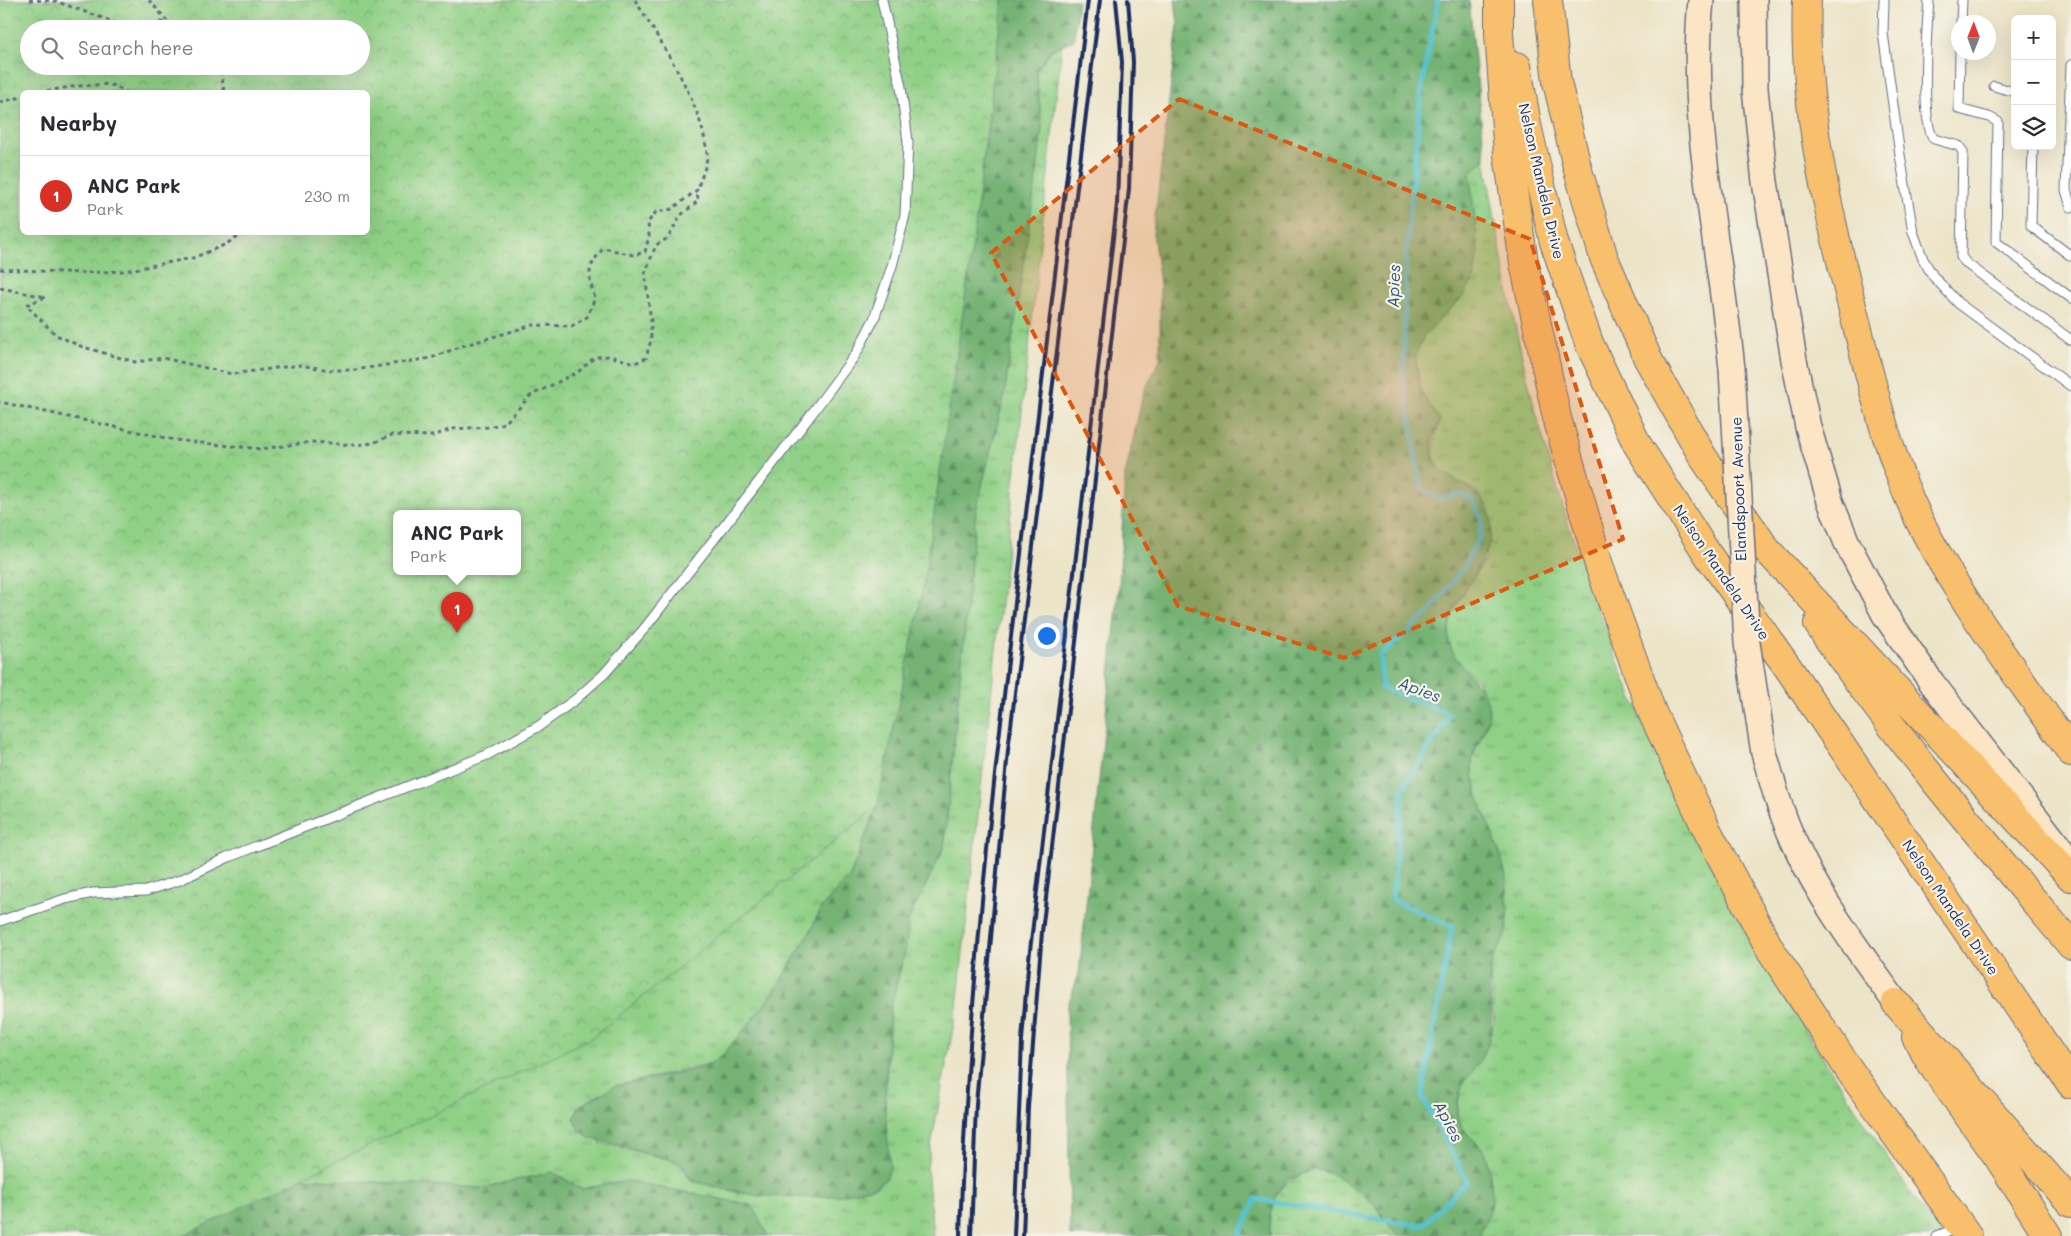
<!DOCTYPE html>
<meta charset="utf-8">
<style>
body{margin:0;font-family:Mali,sans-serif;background:#f7f7f7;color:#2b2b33}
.controls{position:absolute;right:15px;top:15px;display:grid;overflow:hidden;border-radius:8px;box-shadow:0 5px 20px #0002}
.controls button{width:45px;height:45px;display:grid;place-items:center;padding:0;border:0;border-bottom:1px solid #e1e1e2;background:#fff;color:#2b2b33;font:25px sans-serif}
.compass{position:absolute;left:1951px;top:15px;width:45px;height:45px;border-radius:50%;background:#fff;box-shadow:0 5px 20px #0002;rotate:1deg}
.you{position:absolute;left:1046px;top:635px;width:18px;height:18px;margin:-12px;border:4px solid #fff;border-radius:50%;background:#1a73e8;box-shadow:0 0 0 8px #1a73e833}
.badge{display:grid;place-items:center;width:32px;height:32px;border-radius:50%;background:#d93025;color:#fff;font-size:16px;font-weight:700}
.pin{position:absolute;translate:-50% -41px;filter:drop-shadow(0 1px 2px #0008)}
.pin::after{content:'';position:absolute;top:26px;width:18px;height:15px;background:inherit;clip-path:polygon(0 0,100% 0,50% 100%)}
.popup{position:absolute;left:393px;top:510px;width:128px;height:65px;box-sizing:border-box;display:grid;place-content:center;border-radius:8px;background:#fff;filter:drop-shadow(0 1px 4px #0005);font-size:16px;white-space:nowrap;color:#7c7c81}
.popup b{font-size:19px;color:#2b2b33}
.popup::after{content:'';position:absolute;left:50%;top:100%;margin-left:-10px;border:10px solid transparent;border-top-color:#fff}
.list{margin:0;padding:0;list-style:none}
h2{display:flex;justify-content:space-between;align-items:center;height:65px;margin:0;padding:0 20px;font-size:21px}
h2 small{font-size:16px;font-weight:400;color:#7c7c81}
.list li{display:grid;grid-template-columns:32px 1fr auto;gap:15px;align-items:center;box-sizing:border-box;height:80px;padding:0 20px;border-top:1px solid #e1e1e2}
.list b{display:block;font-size:19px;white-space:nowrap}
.list p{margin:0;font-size:16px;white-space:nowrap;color:#7c7c81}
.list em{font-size:16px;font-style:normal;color:#7c7c81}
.icon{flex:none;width:28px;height:28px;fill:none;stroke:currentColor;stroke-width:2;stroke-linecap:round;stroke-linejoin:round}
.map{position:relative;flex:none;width:2071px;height:1236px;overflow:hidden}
.search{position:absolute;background:#fff;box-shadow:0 5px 20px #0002;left:20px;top:20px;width:350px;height:55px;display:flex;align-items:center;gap:12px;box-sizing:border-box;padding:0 18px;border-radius:28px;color:#7c7c81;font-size:19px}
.panel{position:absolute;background:#fff;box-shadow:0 5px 20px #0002;left:20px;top:90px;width:350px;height:145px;border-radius:8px}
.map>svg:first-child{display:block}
</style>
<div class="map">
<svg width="2071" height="1236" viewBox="0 0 2071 1236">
<defs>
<pattern id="grass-tufts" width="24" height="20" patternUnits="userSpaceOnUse" patternTransform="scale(1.25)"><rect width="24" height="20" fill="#90d086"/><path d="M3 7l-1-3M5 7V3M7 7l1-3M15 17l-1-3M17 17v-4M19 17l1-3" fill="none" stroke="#75a971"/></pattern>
<pattern id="forest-firs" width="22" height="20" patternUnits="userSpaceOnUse" patternTransform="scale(1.25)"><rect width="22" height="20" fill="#74b273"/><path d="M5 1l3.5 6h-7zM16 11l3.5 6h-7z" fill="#5e9162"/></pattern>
<pattern id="park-crowns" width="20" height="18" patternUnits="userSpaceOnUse" patternTransform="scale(1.25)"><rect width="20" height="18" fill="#90d086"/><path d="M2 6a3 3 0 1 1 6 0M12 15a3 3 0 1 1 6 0" fill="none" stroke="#75a971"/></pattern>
</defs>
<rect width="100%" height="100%" fill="#f7f3e8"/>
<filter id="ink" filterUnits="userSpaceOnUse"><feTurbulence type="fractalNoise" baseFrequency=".02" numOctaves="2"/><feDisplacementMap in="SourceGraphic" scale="10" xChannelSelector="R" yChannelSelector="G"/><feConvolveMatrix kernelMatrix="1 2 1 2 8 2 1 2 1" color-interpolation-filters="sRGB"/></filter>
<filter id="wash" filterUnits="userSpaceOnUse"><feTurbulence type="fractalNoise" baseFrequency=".0096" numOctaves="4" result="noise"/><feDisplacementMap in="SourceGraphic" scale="20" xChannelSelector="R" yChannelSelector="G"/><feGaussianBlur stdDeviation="1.12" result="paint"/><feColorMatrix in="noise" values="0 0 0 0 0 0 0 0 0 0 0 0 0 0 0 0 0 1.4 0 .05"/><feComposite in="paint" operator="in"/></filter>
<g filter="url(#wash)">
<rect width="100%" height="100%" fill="#ece4c7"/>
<path fill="url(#grass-tufts)" stroke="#568072" d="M1062,44L957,1007L927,1167L933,1236H768L752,1205L627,1181L581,1189L553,1172L481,1188L301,1178L383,1137L782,882L877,807L850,876L821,908L811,930L771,997L722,1056L711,1064L615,1086L600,1143L673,1160L684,1167L689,1178C736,1198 791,1199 841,1195L885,1111L890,1010L906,947L908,921L944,848L976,510L1004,397L1042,127L1036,71L1051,50Z
M1485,159C1500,253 1517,347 1543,438C1609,680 1714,895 1852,1103C1881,1148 1909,1193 1942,1236H1479L1492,1203L1486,1153L1462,1129L1457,1112L1461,1084L1484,1054L1494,1022L1490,971L1494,954L1505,935L1500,857L1479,802L1472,768V759L1487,724L1479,682L1453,655L1448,638L1452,612L1487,557L1478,492C1438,470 1424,470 1440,420L1421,392L1415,355L1424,336L1464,295L1478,252L1469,173Z
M1314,1169C1355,1178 1374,1203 1397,1236H1270C1267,1195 1279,1184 1314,1169Z"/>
<path fill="url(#forest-firs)" stroke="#487068" d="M1003,0H1078L1074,40L1051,50L1036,71L1042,127L1037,172L1004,397L976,510L944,848L908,921L906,947L890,1010L885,1083V1111L890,1166L887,1178L877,1186L841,1195L814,1197L759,1196L700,1183L689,1178L684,1167L673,1160L589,1138L579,1130L574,1118L579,1106L615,1086L696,1069L711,1064L722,1056L771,997L811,930L821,908L850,876L877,807L924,582L973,242Z
M1175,0H1469L1485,159L1470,173L1478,252L1474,279L1464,295L1424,336L1415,355L1421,392L1440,421C1437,428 1432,438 1432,446C1430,487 1488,476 1491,523C1494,571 1444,598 1449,640C1452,666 1481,677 1488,704C1494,727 1469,746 1472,768C1476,809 1507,852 1507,890C1507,903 1509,923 1505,935C1501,947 1493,955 1491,968C1485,999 1500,1019 1484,1053C1473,1078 1460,1075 1457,1109C1455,1131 1476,1137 1485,1153C1489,1159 1493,1195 1492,1202C1491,1213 1483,1226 1479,1236H1397L1373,1202L1333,1173L1314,1169L1288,1180L1276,1194L1269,1219L1270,1236H1070L1067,1008L1079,973L1119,587L1125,475L1143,394L1160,359V285L1153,233L1178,25Z
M553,1172L581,1189L627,1181L752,1205L768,1236H182L301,1178L481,1188Z"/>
<path fill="url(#park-crowns)" stroke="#568072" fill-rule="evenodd" d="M0,0H1003L973,242L924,582L877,807L593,1037L182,1236H0ZM29,29H361V66H29ZM22,92H368V232H22ZM397,514H517V572H397Z"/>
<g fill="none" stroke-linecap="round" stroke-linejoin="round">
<path stroke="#56c2cf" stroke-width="5" d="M1239,1236L1256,1199L1422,1226L1467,1181L1422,1096L1452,926L1392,900L1403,789L1450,714L1382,688L1380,656L1428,614L1464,567L1480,536L1482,520L1472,499L1458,494L1440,499L1421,489L1403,374L1406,257L1421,91L1438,0"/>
</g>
</g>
<g filter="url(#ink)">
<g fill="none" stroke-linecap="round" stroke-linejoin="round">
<g stroke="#646e83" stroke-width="11">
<path id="lane" d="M1884,0L1883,33L1900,155L1913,232L1923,259L1933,276L1958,303L2071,386
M1929,0C1927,25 1920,123 1934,139L1959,146L1963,152L1961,257L1967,264L2071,340
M1961,22L1962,0
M1960,52L1959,109L1989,117L1998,122L1996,242L2071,298
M2071,65L2066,190L2071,207
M1994,86L2015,92
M2033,146L2031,226L2071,256
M0,921L65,899L93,893L146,891L180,880L229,857L487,755L539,726L576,699L604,674L644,629L807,420L856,354L874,319L892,266L905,215L908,142L901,87L882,0
M1937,1236L1958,1228"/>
</g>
<g stroke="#646e83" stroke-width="28">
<path id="secondary" d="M1701,0C1689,124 1720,246 1732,369
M1754,0L1755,89L1765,182L1794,360L1808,427L1830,501L1847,543L1885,615L1932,683L2069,860
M1764,753C1770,773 1775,793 1782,812C1807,883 1853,943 1896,1003"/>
</g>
<g stroke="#646e83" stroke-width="30">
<path id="primary" d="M1807,0C1802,110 1830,219 1857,326C1874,391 1889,458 1919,520C1960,602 2019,676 2071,752
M1916,1037L1932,1065L1998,1157L2048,1236"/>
</g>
<g stroke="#646e83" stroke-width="30">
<path id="highway" d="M1499,0V33L1508,155L1524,263L1557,418L1599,565L1652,712L1707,830L1770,949L1850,1071L1968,1236
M1548,0L1557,82L1577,167L1604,258L1648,359L1703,457L1766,549L2071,877
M1517,66L1527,125L1554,242L1589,343L1637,444L1708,555L1789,669L2071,1084
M1818,624C1894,737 1984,841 2071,945
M1896,1003L2071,1203"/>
</g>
<path stroke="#646e83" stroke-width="3" stroke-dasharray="4 4" stroke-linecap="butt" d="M29,0L55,1L133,29
M149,0L169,23
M635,0C662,45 701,100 707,153C708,164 700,180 697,190
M156,29L160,22L169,23L176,29
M215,66L221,71L224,92
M39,92L78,86L109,84L127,92
M0,102L22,97
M0,269L82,273L123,271L193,258L222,246L247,232
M0,288L46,297L26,305L56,335L80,346L135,362L163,358L232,374L299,365L330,370H355L431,358L462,346L533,325L572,326L587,317L595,298C587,275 587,266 604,248L633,255L645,252L649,236L648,222L656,212L672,209L697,190L698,201L681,215L668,238L656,245L645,273L651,322V340L646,358L635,363L609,356L595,357L578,372L530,396L505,423L488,427L452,429L433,436L392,435L373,443L355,445L312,442L261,449L202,443L175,440L0,402"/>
<use href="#lane" stroke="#fff" stroke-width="9"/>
<use href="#secondary" stroke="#fce5c4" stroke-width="25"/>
<use href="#primary" stroke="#f8bf6c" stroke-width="28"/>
<use href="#highway" stroke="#f8bf6c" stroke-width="28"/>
<path stroke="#1b2f5e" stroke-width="4" d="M960,1236C968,978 1000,721 1032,465C1052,310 1070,155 1088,0
M971,1236L976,1104L1008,750L1100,0
M1014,1236L1022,1040L1028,968L1117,204L1122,62L1116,0
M1023,1236L1028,1107L1042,932L1129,189L1133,62L1128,0"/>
<g stroke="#646e83" stroke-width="28" stroke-linecap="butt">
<path id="secondary-bridge" d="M1732,369L1747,643L1764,753"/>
</g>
<use href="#secondary-bridge" stroke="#fce5c4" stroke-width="25"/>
</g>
</g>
<path fill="#de5710" fill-opacity="0.2" stroke="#de5710" stroke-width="4" stroke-dasharray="10 6" stroke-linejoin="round" d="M1179,99L1530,239L1623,539L1344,658L1178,606L991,253Z"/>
<g text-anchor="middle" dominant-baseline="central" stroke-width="4.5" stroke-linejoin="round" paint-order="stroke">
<g font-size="15" fill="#1b2f5e" stroke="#f7f3e8">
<text transform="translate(1542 181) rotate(77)">Nelson Mandela Drive</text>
<text transform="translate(1738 489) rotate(-92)">Elandspoort Avenue</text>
<text transform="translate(1722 572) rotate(56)">Nelson Mandela Drive</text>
<text transform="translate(1951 907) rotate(56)">Nelson Mandela Drive</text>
</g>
<g font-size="16" font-style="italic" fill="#2a547a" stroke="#f7f3e8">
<text transform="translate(1393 286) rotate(-88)">Apies</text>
<text transform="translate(1420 689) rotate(21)">Apies</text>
<text transform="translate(1449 1121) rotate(62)">Apies</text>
</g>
</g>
</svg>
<div class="controls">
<button>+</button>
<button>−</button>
<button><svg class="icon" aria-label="layers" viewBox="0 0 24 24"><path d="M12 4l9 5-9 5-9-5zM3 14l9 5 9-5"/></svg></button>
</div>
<svg class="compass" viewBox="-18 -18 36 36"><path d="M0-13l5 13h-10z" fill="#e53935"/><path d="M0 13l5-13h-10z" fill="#7c7c81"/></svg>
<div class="you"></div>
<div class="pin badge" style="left:457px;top:633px">1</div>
<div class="popup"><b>ANC Park</b>Park</div>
<div class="search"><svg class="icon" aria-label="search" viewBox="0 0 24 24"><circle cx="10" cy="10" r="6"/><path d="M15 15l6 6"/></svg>Search here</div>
<section class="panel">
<h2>Nearby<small></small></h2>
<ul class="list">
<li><span class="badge">1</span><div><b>ANC Park</b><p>Park</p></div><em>230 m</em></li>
</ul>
</section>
</div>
